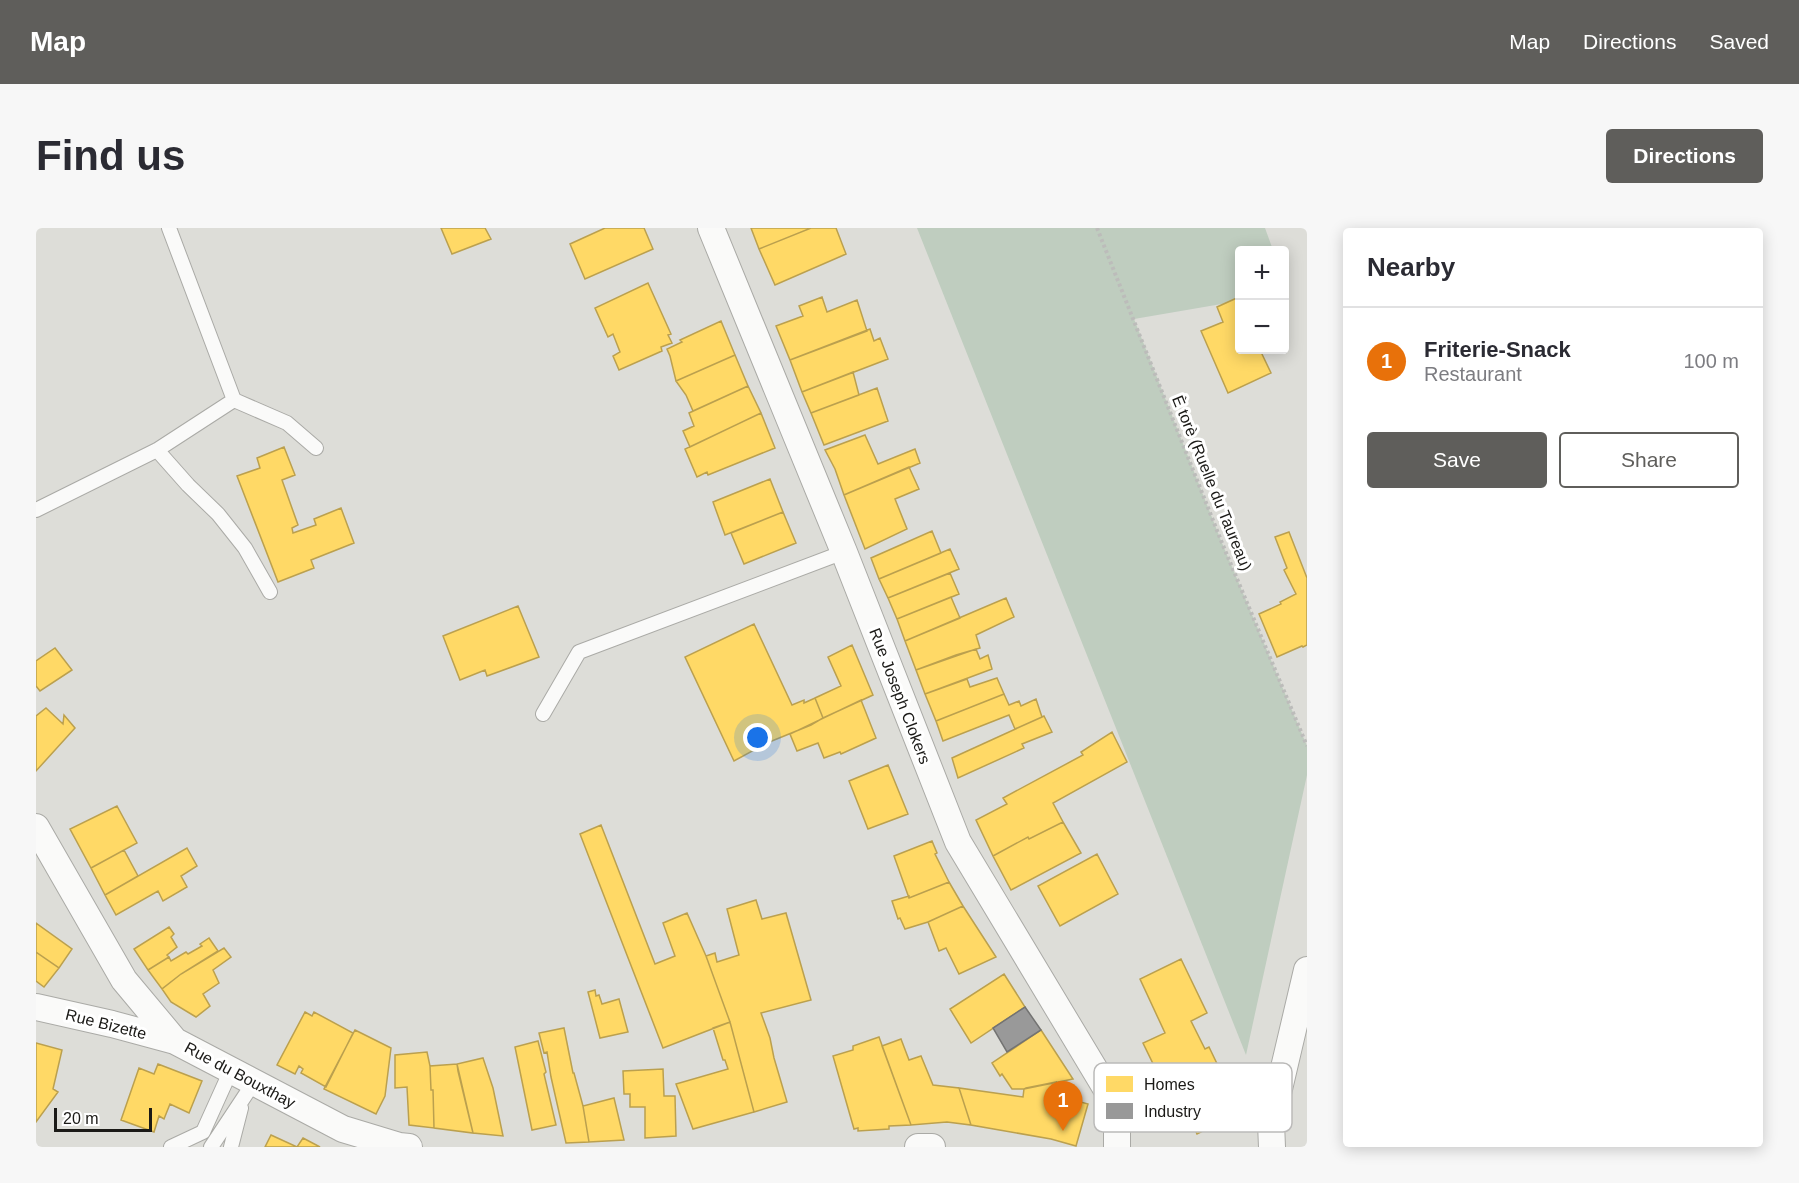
<!DOCTYPE html>
<meta charset="utf-8">
<style>
body{margin:0;font-family:Helvetica,sans-serif;background:#f7f7f7;color:#2b2b33}
.controls{position:absolute;right:18px;top:18px;display:grid;overflow:hidden;border-radius:6px;box-shadow:0 3px 15px #0003}
.controls button{width:54px;height:54px;display:grid;place-items:center;padding:0;border:0;border-bottom:2px solid #e1e1e2;background:#fff;color:#2b2b33;font:30px sans-serif}
.scale{position:absolute;left:18px;bottom:15px;width:98px;box-sizing:border-box;padding-left:6px;border:3px solid #1b1a17;border-top:0;font-size:16px;line-height:21px;white-space:nowrap;color:#1b1a17;-webkit-text-stroke:4px #fff;paint-order:stroke}
.you{position:absolute;left:722px;top:510px;width:21px;height:21px;margin:-15px;border:4px solid #fff;border-radius:50%;background:#1a73e8;box-shadow:0 0 0 9px #1a73e833}
.badge{display:grid;place-items:center;width:39px;height:39px;border-radius:50%;background:#5f5e5b;color:#fff;font-size:20px;font-weight:700}
.pin{position:absolute;translate:-50% -50px;filter:drop-shadow(0 2px 3px #0008)}
.pin::after{content:'';position:absolute;top:32px;width:21px;height:18px;background:inherit;clip-path:polygon(0 0,100% 0,50% 100%)}
.list{margin:0;padding:0;list-style:none}
h2{display:flex;justify-content:space-between;align-items:center;height:78px;margin:0;padding:0 24px;font-size:26px}
h2 small{font-size:20px;font-weight:400;color:#7c7c81}
.list li{display:grid;grid-template-columns:39px 1fr auto;gap:18px;align-items:center;box-sizing:border-box;height:108px;padding:0 24px;border-top:2px solid #e1e1e2}
.list b{display:block;font-size:22px;white-space:nowrap}
.list p{margin:0;font-size:20px;white-space:nowrap;color:#7c7c81}
.list em{font-size:20px;font-style:normal;color:#7c7c81}
.actions{display:flex;gap:12px;padding:18px 24px}
.actions a{flex:1;padding:14px 0;border:2px solid #5f5e5b;border-radius:6px;text-align:center;font-size:21px;color:#5f5e5b}
.actions .main{background:#5f5e5b;color:#fff}
.map{position:relative;flex:none;width:1271px;height:919px;overflow:hidden;border-radius:6px}
header{display:flex;align-items:center;gap:36px;box-sizing:border-box;height:84px;padding:0 30px;background:#5f5e5b;color:#fff}
header strong{font-size:28px}
nav{display:flex;gap:33px;margin-inline-start:auto;font-size:21px}
.intro{display:flex;align-items:center;justify-content:space-between;box-sizing:border-box;height:144px;padding:0 36px}
h1{margin:0;font-size:42px}
.button{padding:15px 27px;border-radius:6px;background:#5f5e5b;color:#fff;font-size:21px;font-weight:700}
main{display:flex;gap:36px;padding:0 36px}
aside{flex:1;background:#fff;border-radius:6px;box-shadow:0 3px 15px #0003}
.map>svg:first-child{display:block}
</style>
<header>
<strong>Map</strong>
<nav><a>Map</a><a>Directions</a><a>Saved</a></nav>
</header>
<div class="intro"><h1>Find us</h1><a class="button">Directions</a></div>
<main>
<div class="map">
<svg width="1271" height="919" viewBox="0 0 1271 919">
<rect width="100%" height="100%" fill="#ddddd8"/>
<path fill="#bfcdbf" d="M881,0H1229L1237,22H1204L1203,73L1098,91L1186,315L1271,518V547L1210,827Z"/>
<path fill="#ffd966" stroke="#bba04e" stroke-width="1.5" d="M405,0H449L455,11L416,26Z
M569,0H608L617,21L549,51L534,16Z
M715,0H775L723,21Z
M775,0H800L810,26L739,57L723,21Z
M612,55L635,106L632,107L636,115L625,119L626,123L583,142L577,128L584,124L577,106L572,109L559,80Z
M786,69L791,84L821,72L831,103L754,132L740,98L767,88L763,78Z
M1203,69L1204,122H1224L1235,145L1192,165L1165,103L1187,94L1181,79Z
M685,93L699,127L640,153L634,128L631,121L646,114L644,112Z
M834,101L838,113L844,110L852,131L766,164L754,132Z
M699,127L712,158L657,183L650,167L640,153Z
M817,144L823,167L775,185L766,164Z
M712,158L725,185L654,219L647,203L658,198L653,185Z
M841,160L852,193L788,217L775,185Z
M725,185L739,220L672,247L671,244L661,249L649,221Z
M829,207L842,236L879,221L884,235L808,267L799,241L789,222Z
M248,219L259,247L246,252L262,297L256,300L257,305L280,297L278,291L305,280L318,315L275,332L278,340L242,354L201,248L224,240L221,230Z
M873,239L883,261L859,271L871,301L829,321L808,267Z
M734,251L747,284L689,307L677,274Z
M747,284L760,315L708,336L695,305Z
M896,303L905,325L843,351L835,330Z
M1253,304L1271,350V417L1267,419L1266,418L1241,429L1223,386L1245,376L1244,374L1260,366L1248,342L1251,340L1239,309Z
M914,321L923,341L852,370L843,351Z
M914,345L923,366L861,391L852,370Z
M915,369L924,390L869,413L861,391Z
M970,370L978,389L940,407L944,420L920,427L880,442L869,413Z
M482,378L503,429L451,448L449,442L424,452L407,408Z
M718,396L756,477L768,472V475L779,470L787,490L775,497L731,515L698,533L649,429Z
M816,417L837,467L787,490L779,470L805,458L792,429Z
M19,420L36,442L4,463L0,458V433Z
M940,421L944,431L952,427L956,441L889,466L880,442Z
M961,450L968,466L900,493L889,466L931,451L934,459Z
M968,466L973,477L983,473L985,478L1000,471L1006,489L979,501L973,487L907,513L900,493Z
M825,472L840,510L805,526L804,524L788,530L782,515L761,523L754,506Z
M10,480L27,496L28,487L39,500L0,543V488Z
M1008,488L1016,504L986,516L988,520L922,550L916,530Z
M1076,504L1091,534L1017,575L1027,594L993,611L992,609L957,628L940,592L971,576L967,570L1047,527L1045,524Z
M852,537L872,586L832,601L813,553Z
M81,578L101,615L55,640L34,601Z
M1027,594L1045,625L975,662L957,628L992,609L993,611Z
M565,597L619,736L639,728L627,695L651,685L670,728L694,794L627,820L544,606Z
M896,613L901,625L899,626L913,654L873,670L858,628Z
M151,620L161,638L145,648L151,659L127,673L122,663L80,687L69,667Z
M88,622L102,648L69,667L55,640Z
M1061,626L1082,666L1024,698L1002,658Z
M913,654L927,678L892,694L869,701L864,690L862,691L856,673L873,668V670Z
M720,672L726,691L750,685L775,772L725,785L734,810L738,830L751,874L718,884L694,794L670,728L679,725L681,734L703,727L691,681Z
M927,678L960,729L923,746L910,720L903,723L892,694Z
M0,695L36,721L23,740L0,724Z
M133,699L138,706L135,709L141,719L131,727L133,729L112,742L98,721Z
M173,710L182,723L145,746L126,761L112,742L133,729L135,733L150,724L152,726L166,718L164,716Z
M188,720L195,729L177,742L183,755L167,766L174,778L160,789L135,774L126,761L145,746Z
M0,724L23,740L8,759L0,753Z
M1145,731L1171,785L1155,793L1169,821L1173,819L1196,867L1183,874L1191,891L1161,906L1153,888L1140,894L1117,846L1121,844L1107,815L1129,805L1104,751Z
M968,746L989,779L935,815L914,781Z
M559,762L560,768L563,767L566,776L583,771L592,804L564,810L552,764Z
M269,784L276,788L278,784L317,805L290,859L265,845L267,841L263,838L259,846L241,837Z
M694,794L718,884L657,901L640,856L692,841L689,832H687L677,800Z
M528,800L537,845H538L547,878L553,914L530,915L515,849L511,824L508,825L503,805Z
M319,802L355,820L349,868L340,886L288,861Z
M1005,802L1037,851L988,861H976L966,846L964,848L956,835Z
M843,809L875,897L853,898V901L822,903V900L818,901L797,828L817,822V818Z
M865,811L873,832L885,828L897,857L923,860L935,897L911,894L875,897L846,818Z
M502,813L510,844L508,846L520,897L496,902L479,819Z
M0,815L26,822L17,861L22,864L0,894Z
M391,824L394,838L395,862H397L398,900L373,897L371,859L359,860V827Z
M447,830L457,860L467,908L437,905L421,836Z
M122,836L166,853L153,885L134,876L128,891L123,888L118,904L85,892L103,840L118,846Z
M421,836L422,843L437,905L398,900L397,862H395L394,838Z
M627,841L628,868H639L640,908L609,910V879H594V866H588L587,843Z
M1020,854L1016,866L1052,876L1040,918L1015,911L935,897L923,860L987,869L988,861L990,860Z
M578,870L588,912L553,914L547,878Z
M235,907L261,919H229Z
M267,910L284,919H261Z"/>
<path fill="#999" stroke="#737372" stroke-width="1.5" d="M989,779L1005,802L971,824L957,800Z"/>
<g fill="none" stroke-linecap="round" stroke-linejoin="round">
<g stroke="#aaaaa6" stroke-width="16">
<path id="lane" d="M133,0L198,172
M121,222L152,257L182,286L209,320L234,364
M0,282L121,222L198,172L251,195L280,220
M507,486L543,424L808,324
M135,919L167,904L195,842
M175,919L218,854
M195,919L205,880"/>
</g>
<g stroke="#aaaaa6" stroke-width="28">
<path id="street" d="M675,0L808,324L922,614L1071,862L1081,888V919
M0,599L88,752L139,813L307,901L363,918L373,919
M0,779L76,796L139,813
M882,919H896
M1236,919L1235,895L1271,742"/>
</g>
<path stroke="#bcbcba" stroke-width="4" stroke-dasharray="3 3" stroke-linecap="butt" d="M1061,0L1186,315L1271,518"/>
<use href="#lane" stroke="#fafaf9" stroke-width="14"/>
<use href="#street" stroke="#fafaf9" stroke-width="26"/>
</g>
<g text-anchor="middle" dominant-baseline="central" stroke-width="6" stroke-linejoin="round" paint-order="stroke">
<g font-size="16" fill="#1b1a17" stroke="#fff">
<text transform="translate(1176 255) rotate(68)">È torè (Ruelle du Taureau)</text>
<text transform="translate(864 468) rotate(69)">Rue Joseph Clokers</text>
<text transform="translate(70 796) rotate(14)">Rue Bizette</text>
<text transform="translate(204 847) rotate(28)">Rue du Bouxthay</text>
</g>
</g>
<rect x="1058" y="835" width="198" height="69" rx="9" fill="#fff" stroke="#bbbab9" stroke-width="1.5"/>
<rect x="1070" y="848" width="27" height="16" fill="#ffd966"/>
<rect x="1070" y="875" width="27" height="16" fill="#999"/>
<g font-size="16" fill="#1b1a17">
<text x="1108" y="862">Homes</text>
<text x="1108" y="889">Industry</text>
</g>
</svg>
<div class="controls">
<button>+</button>
<button>−</button>
</div>
<div class="scale">20 m</div>
<div class="you"></div>
<div class="pin badge" style="left:1027px;top:903px;background:#e8710a">1</div>
</div>
<aside>
<h2>Nearby<small></small></h2>
<ul class="list">
<li><span class="badge" style="background:#e8710a">1</span><div><b>Friterie-Snack</b><p>Restaurant</p></div><em>100 m</em></li>
</ul>
<div class="actions"><a class="main">Save</a><a>Share</a></div>
</aside>
</main>
